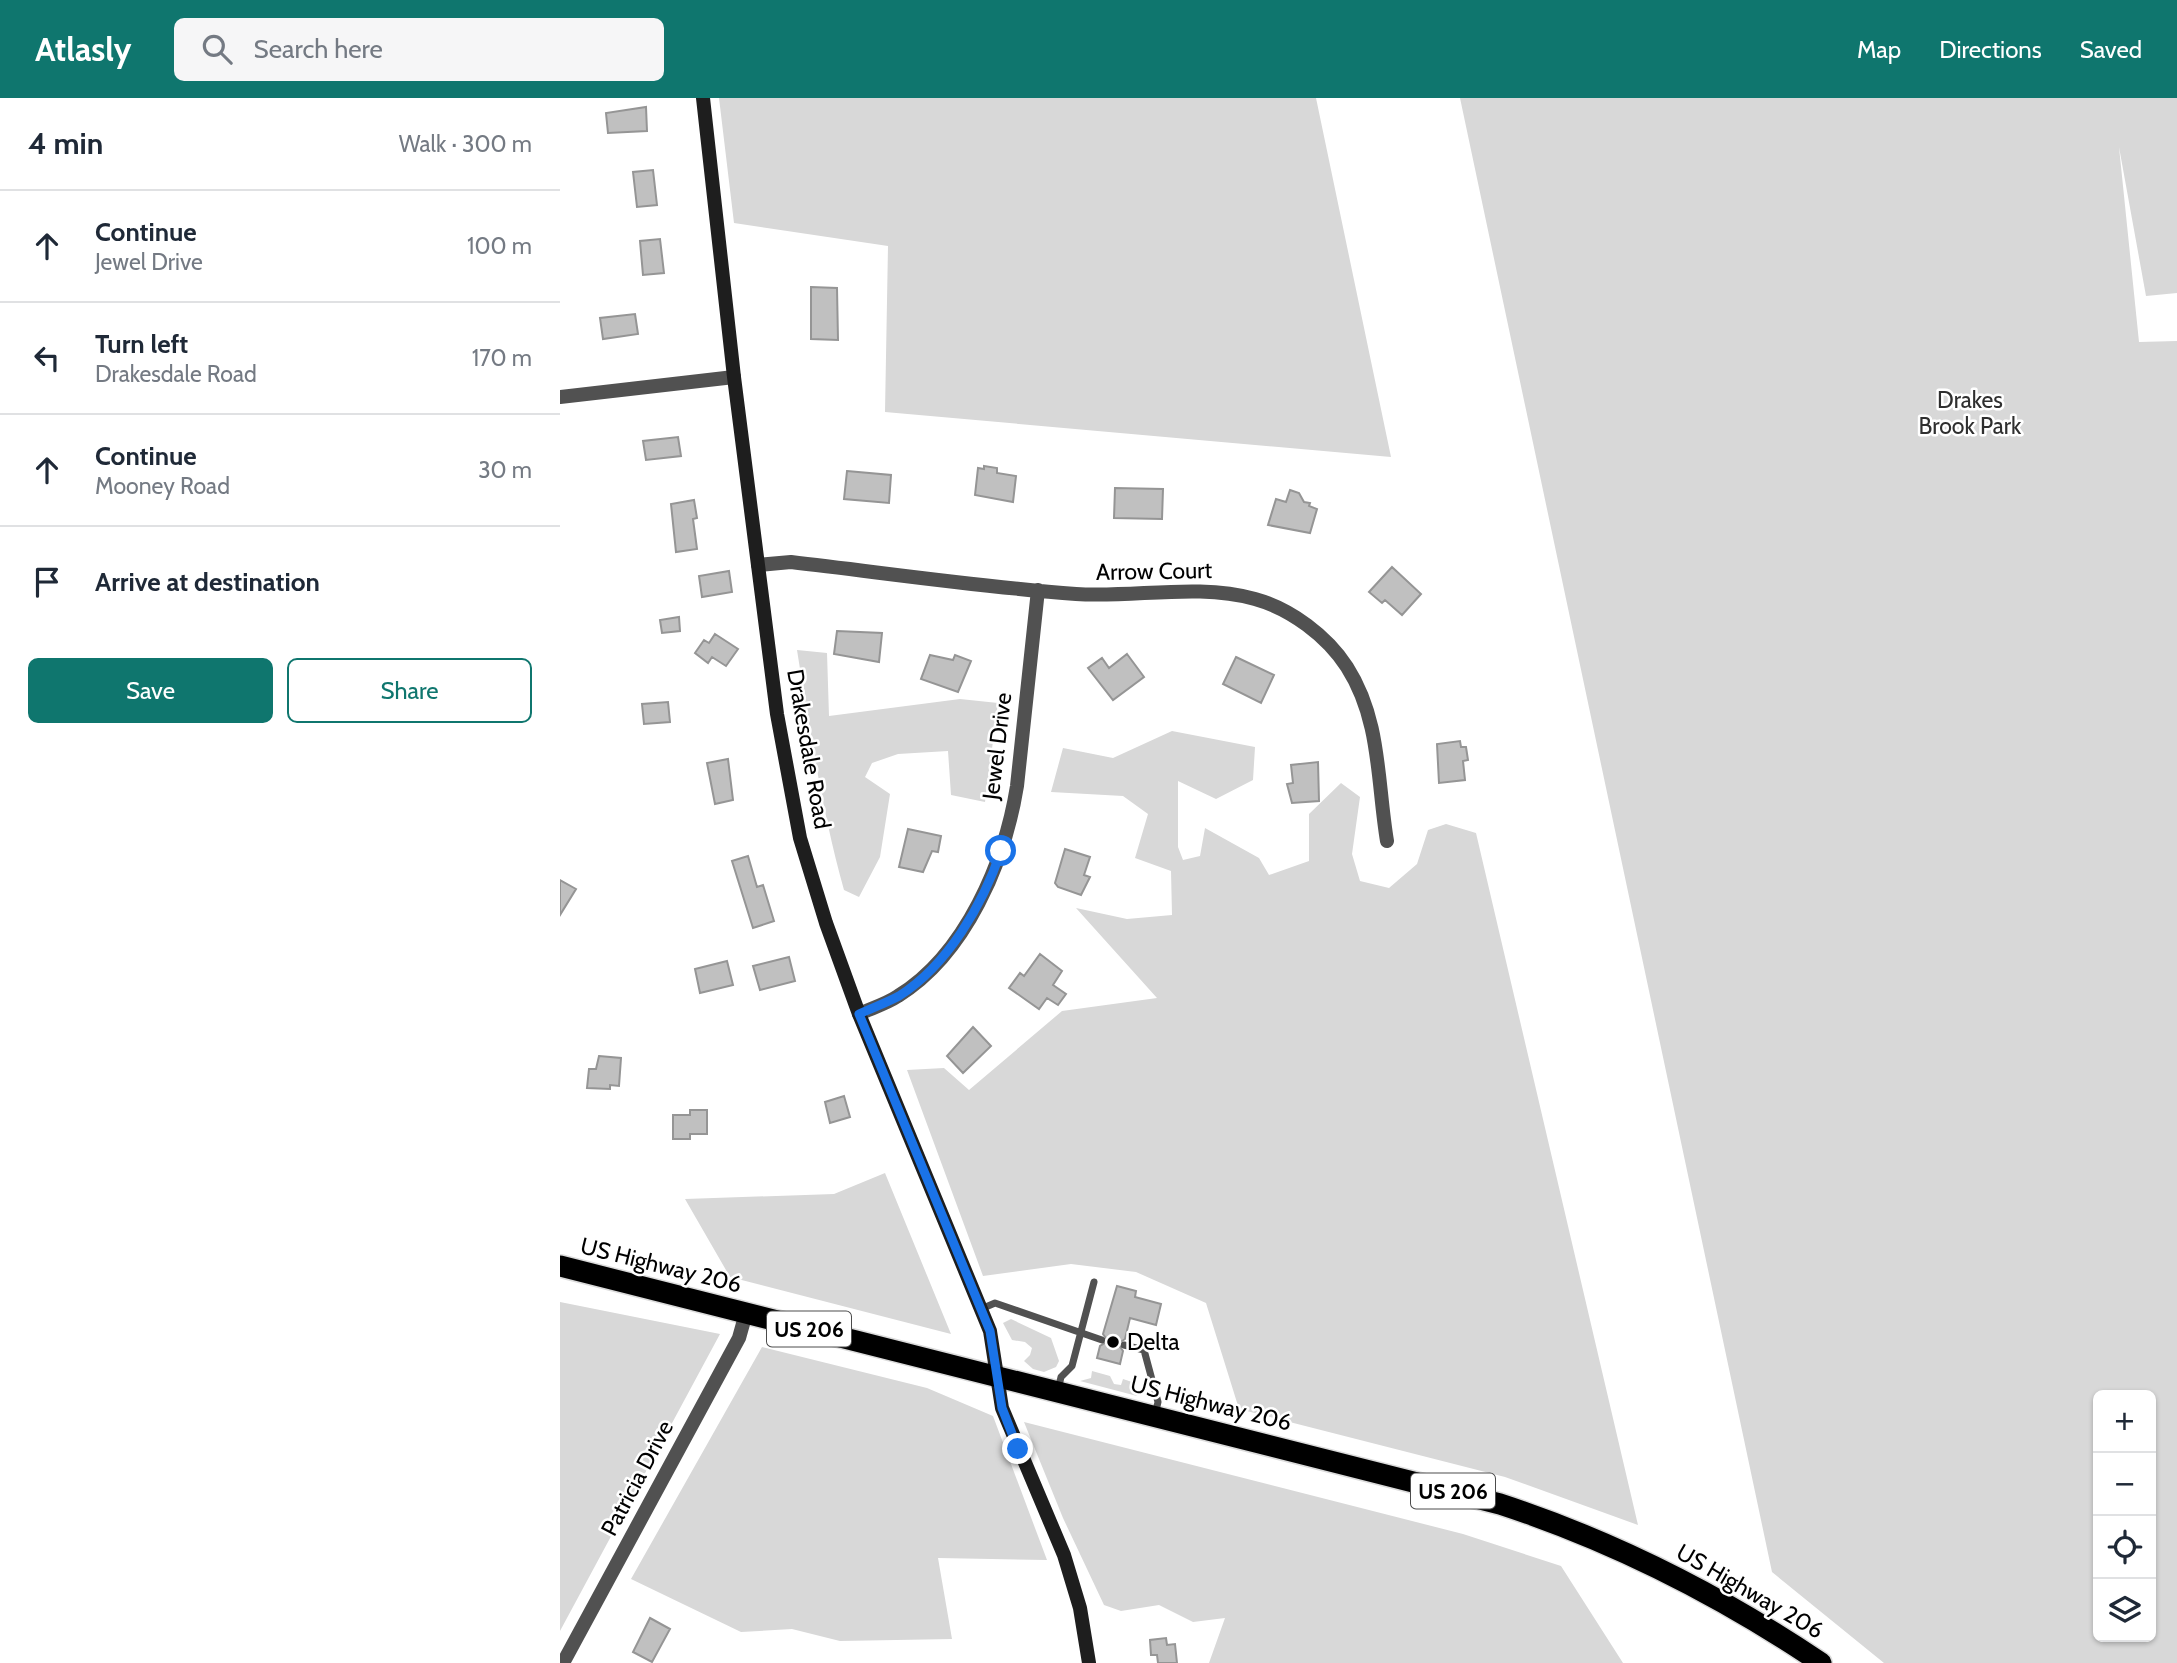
<!DOCTYPE html>
<meta charset="utf-8">
<style>
body{margin:0;font-family:Cabin,sans-serif;background:#f6f6f7;color:#1f2937}
.controls{position:absolute;right:21px;bottom:21px;display:grid;overflow:hidden;border-radius:10px;box-shadow:0 2px 5px #0004}
.controls button{width:63px;height:63px;display:grid;place-items:center;padding:0;border:0;border-bottom:2px solid #e0e1e3;background:#fff;color:#1f2937;font:35px sans-serif}
.stop{position:absolute;width:21px;height:21px;margin:-16px;border:5px solid #1a73e8;border-radius:50%;background:#fff}
.stop.end{background:#1a73e8;border-color:#fff;box-shadow:0 2px 7px #0008}
.list{margin:0;padding:0;list-style:none}
h2{display:flex;justify-content:space-between;align-items:center;height:91px;margin:0;padding:0 28px;font-size:30px}
h2 small{font-size:23px;font-weight:400;color:#747a83}
.list li{display:grid;grid-template-columns:46px 1fr auto;gap:21px;align-items:center;box-sizing:border-box;height:112px;padding:0 28px;border-top:2px solid #e0e1e3}
.list b{display:block;font-size:26px;white-space:nowrap}
.list p{margin:0;font-size:23px;white-space:nowrap;color:#747a83}
.list em{font-size:23px;font-style:normal;color:#747a83}
.actions{display:flex;gap:14px;padding:21px 28px}
.actions a{flex:1;padding:16px 0;border:2px solid #0f766e;border-radius:10px;text-align:center;font-size:24px;color:#0f766e}
.actions .main{background:#0f766e;color:#fff}
.icon{flex:none;width:38px;height:38px;fill:none;stroke:currentColor;stroke-width:2;stroke-linecap:round;stroke-linejoin:round}
.map{position:relative;flex:none;width:1617px;height:1565px;overflow:hidden}
header{display:flex;align-items:center;gap:42px;box-sizing:border-box;height:98px;padding:0 35px;background:#0f766e;color:#fff}
header strong{font-size:33px}
nav{display:flex;gap:38px;margin-inline-start:auto;font-size:24px}
.search{width:490px;height:63px;background:#f6f6f7;display:flex;align-items:center;gap:18px;box-sizing:border-box;padding:0 24px;border-radius:10px;color:#747a83;font-size:26px}
main{display:flex}
aside{flex:1;background:#fff}
.map>svg:first-child{display:block}
</style>
<header>
<strong>Atlasly</strong>
<div class="search"><svg class="icon" aria-label="search" viewBox="0 0 24 24"><circle cx="10" cy="10" r="6"/><path d="M15 15l6 6"/></svg>Search here</div>
<nav><a>Map</a><a>Directions</a><a>Saved</a></nav>
</header>
<main>
<aside>
<h2>4 min<small>Walk · 300 m</small></h2>
<ul class="list">
<li><svg class="icon" aria-label="ahead" viewBox="0 0 24 24"><path d="M12 20V5M6 11l6-6 6 6"/></svg><div><b>Continue</b><p>Jewel Drive</p></div><em>100 m</em></li>
<li><svg class="icon" aria-label="left" viewBox="0 0 24 24"><path d="M17 20v-9H6M10 6l-5 5 5 5"/></svg><div><b>Turn left</b><p>Drakesdale Road</p></div><em>170 m</em></li>
<li><svg class="icon" aria-label="ahead" viewBox="0 0 24 24"><path d="M12 20V5M6 11l6-6 6 6"/></svg><div><b>Continue</b><p>Mooney Road</p></div><em>30 m</em></li>
<li><svg class="icon" aria-label="arrive" viewBox="0 0 24 24"><path d="M6 21V4h12l-3 4 3 4H6"/></svg><div><b>Arrive at destination</b></div></li>
</ul>
<div class="actions"><a class="main">Save</a><a>Share</a></div>
</aside>
<div class="map">
<svg width="1617" height="1565" viewBox="0 0 1617 1565">
<rect width="100%" height="100%" fill="#fff"/>
<path fill="#d8d8d8" fill-rule="evenodd" d="M159,0H756L831,359L325,314L328,148L174,125Z
M900,0H1617V195L1586,198L1559,49L1579,244L1617,243V1565H1324L1212,1474ZM1538,1297H1591V1539H1538Z
M237,552L267,555L269,618L400,601L438,605L425,704L391,697L388,653L338,656L312,665L305,679L330,696L320,759L299,799L284,792C262,713 250,633 237,552Z
M612,633L695,649L693,682L656,701L618,683V749L623,762L640,758L645,730L699,760L709,777L749,763V716L781,685L800,699L792,756L800,783L829,790L857,766L868,732L886,726L916,735L1078,1427L945,1379L679,1311L646,1205L576,1174L511,1166L423,1178L347,972L384,970L409,992L502,913L597,900L516,810L567,821L612,817L611,773L575,760L588,716L563,698L491,694L503,650L553,660Z
M325,1075L391,1236L170,1179L125,1101L274,1096Z
M0,1204L160,1236L0,1533Z
M451,1221L491,1240L499,1263L496,1269L484,1274L473,1271L464,1263L470,1257L472,1250L465,1244L452,1242L443,1225Z
M202,1249L367,1290L433,1318L487,1462L378,1460L392,1541L280,1543L232,1531L181,1534L71,1481Z
M532,1273L550,1278L554,1286L561,1287L563,1281L572,1284L577,1298L520,1283L531,1280Z
M464,1324L903,1436L1001,1468L1063,1565H649L665,1520L633,1524L599,1507L561,1513L544,1507L503,1420Z"/>
<path fill="#c0c0c0" stroke="#959595" stroke-width="2" d="M86,9L87,33L48,35L46,15Z
M93,72L97,107L77,109L73,74Z
M100,141L104,175L83,177L80,143Z
M251,189L277,190L278,242L251,241Z
M75,216L78,236L43,241L40,220Z
M118,339L121,358L86,362L83,343Z
M424,368L437,370V375L456,378L453,404L415,397L418,370L424,371Z
M287,373L331,377L329,405L284,401Z
M555,390L603,391L602,421L554,420Z
M730,392L739,395L744,404L750,405L749,408L757,411L750,435L708,427L716,401L726,404Z
M134,402L137,420L133,421L137,451L116,454L111,406Z
M832,469L861,496L842,517L825,502L822,505L809,494Z
M169,473L172,494L142,499L139,478Z
M119,519L120,533L102,535L100,522Z
M277,533L322,535L319,564L274,556Z
M155,536L178,551L166,568L152,559L148,565L135,555L144,542L149,545Z
M567,556L584,579L553,602L528,570L542,560L549,570Z
M370,557L393,562L395,557L411,563L398,594L361,581Z
M676,559L714,577L701,605L663,586Z
M108,604L110,624L84,626L82,606Z
M900,643L901,649H906L908,662L903,663L905,682L879,685L877,646Z
M168,661L173,702L155,706L147,665Z
M758,664L759,703L732,705L727,686L733,685L731,667Z
M348,731L381,738L378,754L372,753L363,774L339,769Z
M505,751L530,759L524,777L530,779L521,797L498,789L495,785Z
M188,758L197,789L203,787L214,823L193,830L172,763Z
M0,782L16,791L0,817Z
M480,856L502,873L493,887L506,896L498,907L487,900L479,911L449,890L460,875L464,878Z
M229,859L235,883L200,892L193,868Z
M167,863L173,887L140,895L135,871Z
M413,929L431,948L403,975L387,958Z
M39,958L61,960L59,988L50,987V991L27,990L29,971H36Z
M284,998L290,1019L270,1025L265,1004Z
M130,1012H147V1036H130V1041H113V1017H130Z
M557,1188L576,1193L575,1199L601,1206L596,1227L570,1220L565,1241L558,1246L563,1253L560,1266L537,1260L540,1248L548,1243L543,1236Z
M90,1520L110,1531L92,1564L73,1554Z
M606,1540L607,1547L615,1546L617,1565H598L597,1557H591L590,1542Z"/>
<g fill="none" stroke-linecap="round" stroke-linejoin="round">
<g stroke="#dbdbdb" stroke-width="24">
<path id="highway" d="M0,1168L940,1406C1056,1444 1160,1497 1261,1565"/>
</g>
<path stroke="#515151" stroke-width="7" d="M421,1211L435,1205L542,1242
M564,1247L584,1252L598,1304L595,1317
M498,1292L501,1279L512,1268L534,1184"/>
<path stroke="#515151" stroke-width="14" d="M0,299L174,279
M198,467L231,464C326,475 421,489 516,496C575,500 637,485 695,501C731,511 767,538 787,569C821,622 817,683 827,743
M299,916C312,910 326,906 338,898C406,856 445,763 457,688L478,492
M3,1565L179,1240L186,1215"/>
<path stroke="#1e1e1e" stroke-width="14" d="M143,0L174,279L217,616L240,740L266,825L299,916L430,1233L442,1310L504,1457L520,1510L529,1565"/>
<use href="#highway" stroke="#000" stroke-width="21"/>
</g>
<g fill="none" stroke-linecap="round" stroke-linejoin="round">
<path stroke="#1a73e8" stroke-width="9" d="M441,753C423,806 388,867 339,898C326,905 312,910 299,916L430,1233L442,1310L458,1351"/>
</g>
<circle fill="#000" stroke="#fff" stroke-width="2.5" cx="553" cy="1244" r="7"/>
<g text-anchor="middle" dominant-baseline="central" stroke-width="5" stroke-linejoin="round" paint-order="stroke">
<g fill="#fff" stroke="#4c4c4c" stroke-width="2">
<rect x="207" y="1213.5" width="84" height="35" rx="5"/>
<rect x="851" y="1375.5" width="84" height="35" rx="5"/>
</g>
<g font-size="21" font-weight="bold" fill="#000">
<text x="249" y="1231">US 206</text>
<text x="893" y="1393">US 206</text>
</g>
<g font-size="23" fill="#2f2f2f" stroke="#fff">
<text x="1410" y="302">Drakes<tspan x="1410" dy="26">Brook Park</tspan></text>
</g>
<g font-size="23" fill="#000" stroke="#fff">
<text transform="translate(594 473) rotate(-1)">Arrow Court</text>
<text transform="translate(437 648) rotate(-83)">Jewel Drive</text>
<text transform="translate(249 651) rotate(80)">Drakesdale Road</text>
<text transform="translate(101 1167) rotate(14)">US Highway 206</text>
<text transform="translate(651 1305) rotate(14)">US Highway 206</text>
<text transform="translate(77 1380) rotate(-62)">Patricia Drive</text>
<text transform="translate(1190 1493) rotate(30)">US Highway 206</text>
</g>
<g font-size="23" fill="#000" stroke="#fff" text-anchor="start">
<text x="567" y="1244">Delta</text>
</g>
</g>
</svg>
<div class="controls">
<button>+</button>
<button>−</button>
<button><svg class="icon" aria-label="locate" viewBox="0 0 24 24"><circle cx="12" cy="12" r="6"/><path d="M12 2v4M12 18v4M2 12h4M18 12h4"/></svg></button>
<button><svg class="icon" aria-label="layers" viewBox="0 0 24 24"><path d="M12 4l9 5-9 5-9-5zM3 14l9 5 9-5"/></svg></button>
</div>
<div class="stop" style="left:441px;top:753px"></div>
<div class="stop end" style="left:458px;top:1351px"></div>
</div>
</main>
